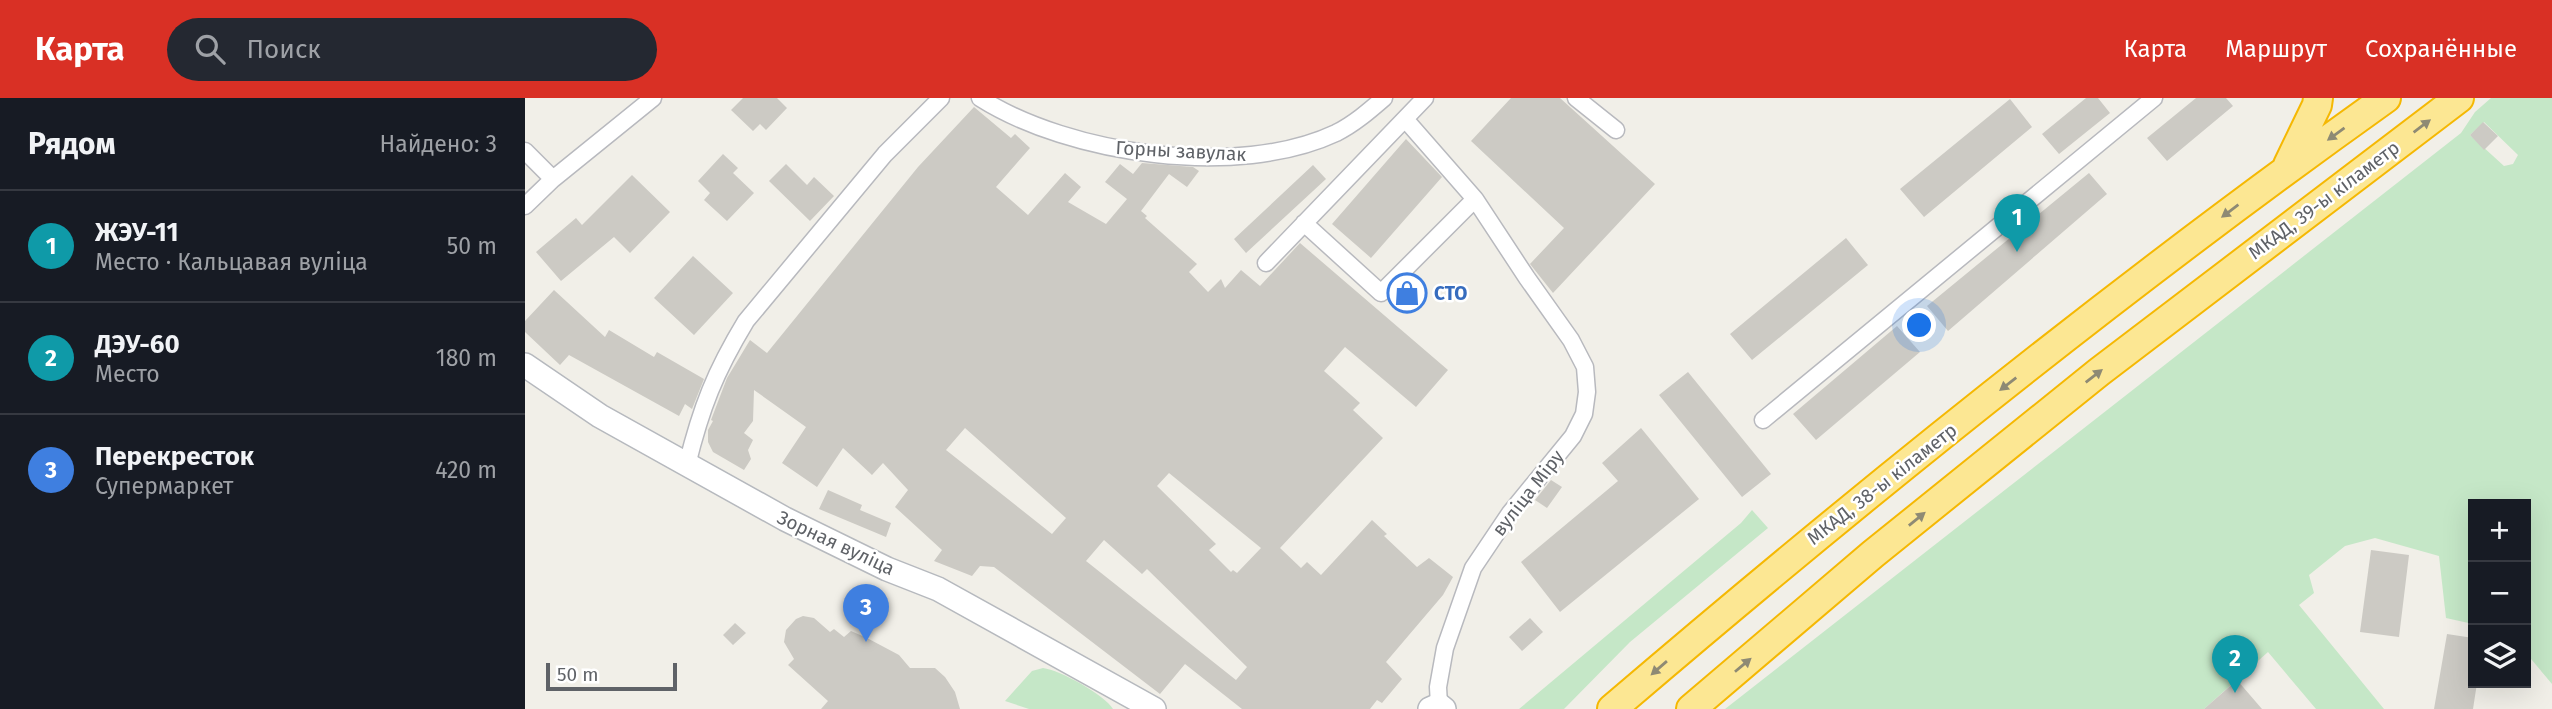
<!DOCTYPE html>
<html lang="ru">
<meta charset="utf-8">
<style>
body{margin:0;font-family:"Fira Sans",sans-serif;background:#242831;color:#f1f3f6}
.controls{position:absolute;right:21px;bottom:21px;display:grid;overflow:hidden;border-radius:0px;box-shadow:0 7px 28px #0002}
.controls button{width:63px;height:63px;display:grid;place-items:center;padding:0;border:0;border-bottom:2px solid #363941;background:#171b24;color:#f1f3f6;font:35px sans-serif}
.scale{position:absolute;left:21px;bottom:18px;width:131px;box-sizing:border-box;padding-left:7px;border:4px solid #5f6267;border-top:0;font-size:19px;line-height:24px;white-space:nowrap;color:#5f6267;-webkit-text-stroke:5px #fff;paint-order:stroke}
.you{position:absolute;left:1395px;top:228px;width:24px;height:24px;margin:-18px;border:5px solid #fff;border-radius:50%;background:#1a73e8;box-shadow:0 0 0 10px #1a73e833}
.badge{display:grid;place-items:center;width:46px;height:46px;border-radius:50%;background:#d93025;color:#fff;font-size:23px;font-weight:700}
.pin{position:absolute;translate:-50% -58px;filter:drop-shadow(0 2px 4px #0008)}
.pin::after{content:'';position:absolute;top:37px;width:24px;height:21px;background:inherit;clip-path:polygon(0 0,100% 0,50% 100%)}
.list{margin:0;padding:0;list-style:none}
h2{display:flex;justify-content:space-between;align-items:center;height:91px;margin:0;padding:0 28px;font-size:30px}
h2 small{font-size:23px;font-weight:400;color:#9ea1a6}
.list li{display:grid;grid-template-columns:46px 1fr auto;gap:21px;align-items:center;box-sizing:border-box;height:112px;padding:0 28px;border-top:2px solid #363941}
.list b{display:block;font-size:26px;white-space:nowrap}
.list p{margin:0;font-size:23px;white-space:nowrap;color:#9ea1a6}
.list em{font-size:23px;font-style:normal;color:#9ea1a6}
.icon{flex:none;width:38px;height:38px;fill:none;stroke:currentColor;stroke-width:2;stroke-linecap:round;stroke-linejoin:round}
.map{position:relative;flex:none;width:2027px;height:611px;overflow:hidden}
header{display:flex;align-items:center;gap:42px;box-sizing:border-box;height:98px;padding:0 35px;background:#d93025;color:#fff}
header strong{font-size:33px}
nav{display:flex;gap:38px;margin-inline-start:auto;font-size:24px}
.search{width:490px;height:63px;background:#242831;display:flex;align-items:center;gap:18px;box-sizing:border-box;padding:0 24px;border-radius:38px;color:#9ea1a6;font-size:26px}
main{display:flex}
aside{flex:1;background:#171b24}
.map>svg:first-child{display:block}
</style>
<header>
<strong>Карта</strong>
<div class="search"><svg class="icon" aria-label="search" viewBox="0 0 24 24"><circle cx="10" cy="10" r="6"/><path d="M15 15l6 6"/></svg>Поиск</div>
<nav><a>Карта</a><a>Маршрут</a><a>Сохранённые</a></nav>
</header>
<main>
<aside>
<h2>Рядом<small>Найдено: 3</small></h2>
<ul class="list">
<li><span class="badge" style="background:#0f9aa8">1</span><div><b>ЖЭУ-11</b><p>Место · Кальцавая вуліца</p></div><em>50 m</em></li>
<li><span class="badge" style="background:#0f9aa8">2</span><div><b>ДЭУ-60</b><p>Место</p></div><em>180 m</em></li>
<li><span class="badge" style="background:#3f7fe0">3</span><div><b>Перекресток</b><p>Супермаркет</p></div><em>420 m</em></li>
</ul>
</aside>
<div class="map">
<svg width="2027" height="611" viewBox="0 0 2027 611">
<rect width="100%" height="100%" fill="#f1efe8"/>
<path fill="#c5e7c7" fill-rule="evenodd" d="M1966,0H2027V586L2001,555V406H1948V526L1921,520L1914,458L1850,440L1820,448L1784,477L1789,495L1774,507L1859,611H1791L1743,554L1679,611H1200L1936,35L1950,14ZM1959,24L1993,57L1988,66L1979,68L1945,37Z
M1227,412L1243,430L1105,544L1039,611H994L1216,425Z
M518,570C535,572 580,597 588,611H504L480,603L507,573Z"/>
<path fill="#cccac4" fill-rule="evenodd" d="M218,0H252L262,10L241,32L235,26L228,33L206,12Z
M986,0H1035L1130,86L1028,195L1005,166L1039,130L946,43Z
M1561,0H1573L1585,15L1534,56L1517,36Z
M1671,0H1701L1708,8L1642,63L1622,40Z
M1485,1L1507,29L1399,119L1375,91Z
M449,9L486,40L490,36L505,50L471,89L503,117L540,75L556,89L543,104L581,126L602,101L580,84L595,66L608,76L617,65L668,69L674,73L662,89L644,76L616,113L622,118L620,120L672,166L664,174L683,194L696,181L700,190L716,172L735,188L775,145L923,272L891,309L820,249L799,273L835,305L828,312L858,340L755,450L776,470L782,464L796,477L847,422L862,436L859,438L892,469L904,460L928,479L918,497L861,564L877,581L857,605L852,602L845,611H717L660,566L635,596L469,469L455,468L447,478L409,463L417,452L370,409L383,392L358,365L347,377L318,350L292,389L257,365L281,329L229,292L228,323L219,335L228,342L223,352L226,361L219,372L188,354L183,344V332L188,323L186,322L202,280L225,242L242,255L393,69ZM440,330L541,420L527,436L421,352ZM644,375L736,450L712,475L708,472L706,474L684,452L691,446L632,388ZM579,442L617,476L622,471L722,569L711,582L561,463Z
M1958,24L1973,38L1959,52L1945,37Z
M881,41L917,79L846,160L807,126Z
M198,56L213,70L208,75L229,95L202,123L179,102L185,95L173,83Z
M261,66L282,87L289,79L309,98L285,123L244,83Z
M788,67L801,81L721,155L709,141Z
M1564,75L1582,96L1423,233L1402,208Z
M107,77L145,114L105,155L89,139L36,183L11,154L51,120L57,127Z
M1321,140L1343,167L1227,262L1205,236Z
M168,158L208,195L169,237L129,200Z
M29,192L80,239L84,232L129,259L132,254L179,281L167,311L160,306L154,318L44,257L35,267L0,234V223Z
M1372,228L1395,254L1291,342L1268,316Z
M1163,274L1246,376L1217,399L1134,297Z
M1116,330L1174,401L1035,514L996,464L1093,383L1077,365Z
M1026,382L1037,389L1022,410L1010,402Z
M303,392L337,407L335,412L366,425L361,439L294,411Z
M1846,452L1884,457L1874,539L1835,534Z
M278,518L289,520L305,534L309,531L319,539L326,533L342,540L374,557L385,570H410L420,579L430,594L435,611H296L303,603L263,567L269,561L259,544L261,532L271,521Z
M1005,520L1018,534L997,553L984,539Z
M210,525L221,535L208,547L198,537Z
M1922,536L1948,540V585H1952L1948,611H1909Z
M1712,582L1737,611H1679Z"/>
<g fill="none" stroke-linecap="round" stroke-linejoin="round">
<g stroke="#b8b9be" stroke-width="19">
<path id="street" d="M455,0C545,57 713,81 811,35C829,26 844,13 859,0
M1051,0L1091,32
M0,53L28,81
M0,108L28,81L128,0
M779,125L856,195L950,101L880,21
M741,165L900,0
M1238,322L1629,0
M162,367C176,310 190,274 221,223L360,56L416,0
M914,607L913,589L920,550L948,470L985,415L1048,338L1059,316L1062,294L1060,269L1046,242L1002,180L950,101"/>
</g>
<g stroke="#b6b9be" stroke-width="26">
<path id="secondary" d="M0,267L75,318L260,421L362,471L413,491L629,611
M905,611L914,607L919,611"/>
</g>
<g stroke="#f5b803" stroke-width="32">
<path id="highway" d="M1763,67L1792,7L1793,0
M1087,611C1337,397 1593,191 1861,0
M1166,611L1348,456L1574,274L1934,0"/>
</g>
<use href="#street" stroke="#fff" stroke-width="16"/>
<use href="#secondary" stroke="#fff" stroke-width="23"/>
<use href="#highway" stroke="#fce793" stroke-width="28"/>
</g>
<defs><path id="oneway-solid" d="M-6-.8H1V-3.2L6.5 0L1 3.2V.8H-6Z" transform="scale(1.75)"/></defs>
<g fill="#8e8a74">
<use href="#oneway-solid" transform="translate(1897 28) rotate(-37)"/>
<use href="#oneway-solid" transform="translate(1811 36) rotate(144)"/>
<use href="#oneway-solid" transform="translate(1705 113) rotate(143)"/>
<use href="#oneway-solid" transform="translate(1569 278) rotate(-38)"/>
<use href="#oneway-solid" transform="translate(1483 286) rotate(142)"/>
<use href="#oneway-solid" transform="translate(1392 421) rotate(-39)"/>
<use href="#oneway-solid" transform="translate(1218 567) rotate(-40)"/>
<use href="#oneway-solid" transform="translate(1134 570) rotate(139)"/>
</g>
<defs>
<g id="shop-ring" transform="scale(2.0125)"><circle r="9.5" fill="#fff" stroke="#3f7fe0" stroke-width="1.5"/><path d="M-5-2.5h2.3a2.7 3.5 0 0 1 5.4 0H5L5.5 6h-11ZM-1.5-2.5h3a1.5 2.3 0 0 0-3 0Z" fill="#3f7fe0"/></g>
</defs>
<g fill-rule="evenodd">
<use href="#shop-ring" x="882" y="195"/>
</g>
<g text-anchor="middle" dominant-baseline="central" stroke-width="5" stroke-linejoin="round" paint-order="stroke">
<g font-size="19" fill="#5f6267" stroke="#fff">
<text transform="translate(656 53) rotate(3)">Горны завулак</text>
<text transform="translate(1799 102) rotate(-37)">МКАД, 39-ы кіламетр</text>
<text transform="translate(1357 386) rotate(-38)">МКАД, 38-ы кіламетр</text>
<text transform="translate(1003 395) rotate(-52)">вуліца Міру</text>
<text transform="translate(311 445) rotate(25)">Зорная вуліца</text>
</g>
<g font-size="19" font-weight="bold" fill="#366cbe" stroke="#fff" text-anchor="start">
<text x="909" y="195">СТО</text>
</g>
</g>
</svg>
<div class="controls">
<button>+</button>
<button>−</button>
<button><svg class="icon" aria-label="layers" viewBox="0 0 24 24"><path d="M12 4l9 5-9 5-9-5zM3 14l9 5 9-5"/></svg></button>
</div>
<div class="scale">50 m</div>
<div class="you"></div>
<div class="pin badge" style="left:1492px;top:154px;background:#0f9aa8">1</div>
<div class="pin badge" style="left:1710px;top:595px;background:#0f9aa8">2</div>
<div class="pin badge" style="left:341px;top:544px;background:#3f7fe0">3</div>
</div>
</main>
